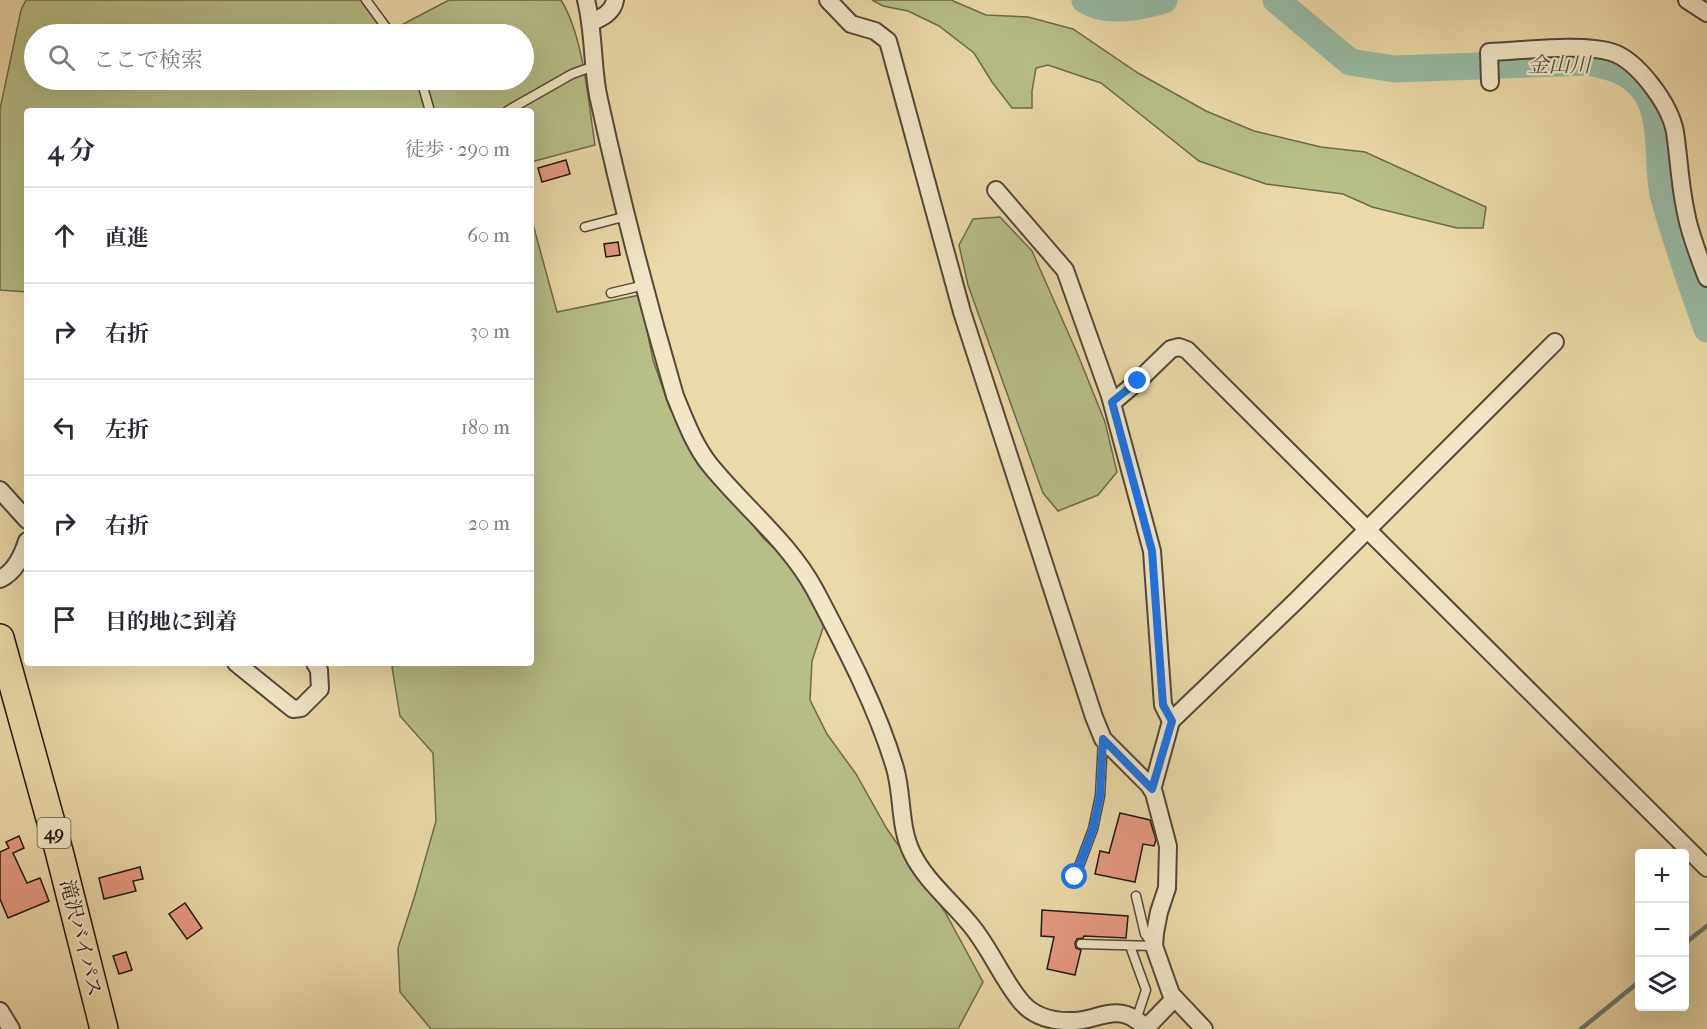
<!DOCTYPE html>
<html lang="ja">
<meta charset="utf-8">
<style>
body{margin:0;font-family:"IM FELL French Canon","Noto Serif JP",serif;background:#f7f7f7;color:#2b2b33}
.controls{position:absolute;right:18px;bottom:18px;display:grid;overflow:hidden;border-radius:6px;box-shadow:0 6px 24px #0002}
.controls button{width:54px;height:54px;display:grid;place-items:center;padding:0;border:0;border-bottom:2px solid #e1e1e2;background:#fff;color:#2b2b33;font:30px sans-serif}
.stop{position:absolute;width:18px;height:18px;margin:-14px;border:4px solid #1a73e8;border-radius:50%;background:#fff}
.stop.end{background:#1a73e8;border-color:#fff;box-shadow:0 2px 6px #0008}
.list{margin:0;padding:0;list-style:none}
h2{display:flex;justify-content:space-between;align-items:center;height:78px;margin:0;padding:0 24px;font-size:26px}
h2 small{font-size:20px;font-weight:400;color:#7c7c81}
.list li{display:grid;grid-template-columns:39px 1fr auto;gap:18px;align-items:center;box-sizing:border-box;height:96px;padding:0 24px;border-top:2px solid #e1e1e2}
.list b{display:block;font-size:22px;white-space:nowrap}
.list em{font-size:20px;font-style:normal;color:#7c7c81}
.icon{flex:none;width:33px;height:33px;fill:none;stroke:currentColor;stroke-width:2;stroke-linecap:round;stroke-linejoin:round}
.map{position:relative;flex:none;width:1707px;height:1029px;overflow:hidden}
.search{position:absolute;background:#fff;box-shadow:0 6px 24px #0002;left:24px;top:24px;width:510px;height:66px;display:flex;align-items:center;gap:15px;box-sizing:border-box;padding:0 21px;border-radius:33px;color:#7c7c81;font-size:22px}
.panel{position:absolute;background:#fff;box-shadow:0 6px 24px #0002;left:24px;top:108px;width:510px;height:558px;border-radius:6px}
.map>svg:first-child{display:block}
</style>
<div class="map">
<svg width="1707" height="1029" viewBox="0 0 1707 1029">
<rect width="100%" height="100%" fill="#eadaa7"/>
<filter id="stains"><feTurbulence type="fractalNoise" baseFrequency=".00333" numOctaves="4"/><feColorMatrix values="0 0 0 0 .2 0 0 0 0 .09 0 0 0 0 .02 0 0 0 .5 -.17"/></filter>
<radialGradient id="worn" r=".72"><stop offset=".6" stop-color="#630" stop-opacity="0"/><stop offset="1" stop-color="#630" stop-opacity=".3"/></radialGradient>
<path fill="#b7bf87" stroke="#6c6b4c" stroke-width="1.5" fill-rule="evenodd" d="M26,0H361L392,30L449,0H561C584,37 588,102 595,145L531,162V111H27V292L0,290V109L21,10ZM34,34H524V80H34Z
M872,0H951L986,15L1028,17L1073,29L1138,73L1206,111L1254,131L1321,147L1365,152L1486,207L1483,228H1457L1372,207L1343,194L1266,184L1199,161L1101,83L1048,65L1036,68L1032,91V108H1012L992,82L974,53L939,26L908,11L883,6Z
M531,217L557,312L640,295L653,360L670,409L702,460L763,538L791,564L829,610L812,661L810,700L827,734L856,774L887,829L945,912L983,982L958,1029H431L400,992L398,948L415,895L436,821L433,753L400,716L392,667L395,663H531Z
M1000,217L1032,251L1078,355L1105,422L1117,472L1098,495L1058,511L1043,493L968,285L959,245L973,219Z"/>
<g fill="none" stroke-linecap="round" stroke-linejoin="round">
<path stroke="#69796a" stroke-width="4.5" d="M1684,944L1707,926
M1581,1029L1640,981"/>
<path stroke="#98bba5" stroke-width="27" d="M1085,0C1107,14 1140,7 1164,0
M1276,0L1350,62L1395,69L1588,62C1609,66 1630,71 1644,90C1666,120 1655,164 1664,198C1676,242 1692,286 1707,329"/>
</g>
<path fill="#e69980" stroke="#221712" stroke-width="1.5" d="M566,160L570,174L542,182L538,168Z
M618,242L620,255L606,257L604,244Z
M1120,813L1150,820L1156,840L1154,846L1143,844L1135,882L1095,874L1100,851L1109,853Z
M19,836L24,848L13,853L27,883L40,878L49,901L8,918L0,899V852L9,848L6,842Z
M140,867L143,879L133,881L136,891L104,899L99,878Z
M185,903L202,928L187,939L169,914Z
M1042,910L1128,916L1126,938L1084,936L1083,938L1077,939L1075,943L1076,948L1081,950L1075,975L1047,969L1054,937L1041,936Z
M126,952L132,970L119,974L113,956Z"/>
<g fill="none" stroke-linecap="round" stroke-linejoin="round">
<g stroke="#544837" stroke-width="11">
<path id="service" d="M366,0L391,34
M421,80L430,111
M507,111L572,74L594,66
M585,227L627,216
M611,293L645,285
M1075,877L1093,829L1100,796L1103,739
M1081,944L1154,946L1145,934L1136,896
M1130,946L1146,990L1136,1020"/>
</g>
<g stroke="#544837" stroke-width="20">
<path id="minor" d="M586,0C594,31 592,64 598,95C620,196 646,297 675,396C685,420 694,445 710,465C744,507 789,542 815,590C845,647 877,707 895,768C903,795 899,827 912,853C925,880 950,900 969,923C989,946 1000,975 1019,999C1032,1017 1053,1022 1075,1021C1096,1020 1116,1005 1136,1020C1141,1023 1143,1024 1145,1029
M828,0L851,24L875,31L888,41L962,312L1094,717L1103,739L1149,785L1154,793L1168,846L1167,888L1159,912L1155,933L1154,946L1171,994L1204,1029
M1687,0L1707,13
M590,23C601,18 613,13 615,0
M1490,82L1489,52C1521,51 1582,43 1611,52C1638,60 1670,105 1675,132C1679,159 1680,186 1686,213C1690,235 1699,257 1707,278
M996,190L1065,270L1110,396L1152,551L1163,705L1171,721
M1112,403L1138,381L1171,349L1179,347L1187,350L1707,868
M0,490L27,520
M0,579C15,572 22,557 27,541
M236,663L293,709L301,708L320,689L319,670L315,663
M1152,790L1171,721L1297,600L1555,342
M0,1011L11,1029
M1145,1029L1174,999"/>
</g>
<g stroke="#221712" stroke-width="30">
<path id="trunk" d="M0,638L59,851L104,1029"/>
</g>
<use href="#service" stroke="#f1e7c6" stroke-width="8"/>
<use href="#minor" stroke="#f1e7c6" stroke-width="16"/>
<use href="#trunk" stroke="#eadaa7" stroke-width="27"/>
</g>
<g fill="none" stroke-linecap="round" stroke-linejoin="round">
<path stroke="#1a73e8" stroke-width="8" d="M1075,877L1093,829L1100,796L1103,739L1152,789L1172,721L1163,705L1152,551L1112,402L1138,381"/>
</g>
<g text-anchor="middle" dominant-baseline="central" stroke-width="4.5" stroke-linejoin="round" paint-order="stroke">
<rect fill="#f1e7c6" stroke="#605548" stroke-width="1.5" x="37.5" y="818" width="33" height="30" rx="4.5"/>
<g font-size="18" font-weight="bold" fill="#221712">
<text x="54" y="833">49</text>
</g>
<g font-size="20" fill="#221712" stroke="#f1e7c6">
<text transform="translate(81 938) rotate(76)">滝沢バイパス</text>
</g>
<g font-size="21" font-style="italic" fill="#4b5045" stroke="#f1e7c6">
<text x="1559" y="65">金山川</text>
</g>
</g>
<rect width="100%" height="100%" filter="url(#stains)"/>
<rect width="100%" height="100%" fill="url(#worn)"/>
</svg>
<div class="controls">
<button>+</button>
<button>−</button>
<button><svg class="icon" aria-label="layers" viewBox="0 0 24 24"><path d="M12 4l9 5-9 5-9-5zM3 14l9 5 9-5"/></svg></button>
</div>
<div class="stop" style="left:1075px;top:877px"></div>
<div class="stop end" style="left:1138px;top:381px"></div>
<div class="search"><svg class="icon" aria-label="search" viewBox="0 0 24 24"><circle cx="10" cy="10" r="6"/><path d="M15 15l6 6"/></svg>ここで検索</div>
<section class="panel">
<h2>4 分<small>徒歩 · 290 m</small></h2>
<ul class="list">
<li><svg class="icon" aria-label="ahead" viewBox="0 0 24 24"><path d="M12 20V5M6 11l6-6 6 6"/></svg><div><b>直進</b></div><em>60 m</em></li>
<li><svg class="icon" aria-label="right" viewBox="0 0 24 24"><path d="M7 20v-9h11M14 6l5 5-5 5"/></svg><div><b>右折</b></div><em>30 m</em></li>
<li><svg class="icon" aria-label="left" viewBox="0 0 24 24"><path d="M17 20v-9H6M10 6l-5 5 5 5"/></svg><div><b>左折</b></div><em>180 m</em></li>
<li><svg class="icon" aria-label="right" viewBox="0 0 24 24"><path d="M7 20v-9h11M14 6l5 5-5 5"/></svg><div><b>右折</b></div><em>20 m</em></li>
<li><svg class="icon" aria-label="arrive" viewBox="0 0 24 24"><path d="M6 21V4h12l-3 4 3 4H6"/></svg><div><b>目的地に到着</b></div></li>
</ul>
</section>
</div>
